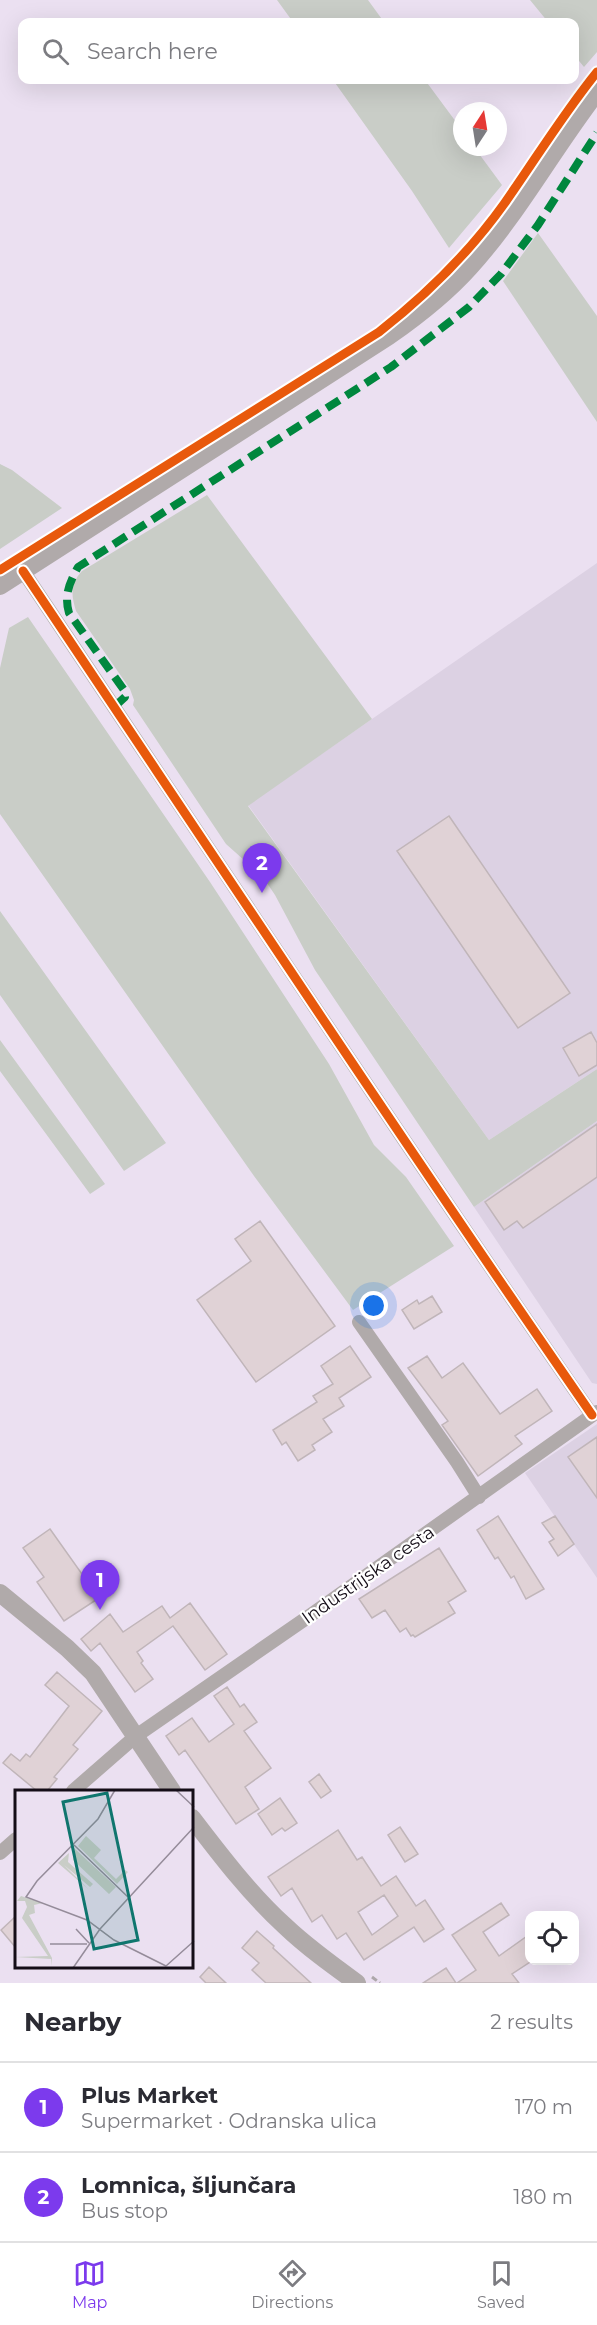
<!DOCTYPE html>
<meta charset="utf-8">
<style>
body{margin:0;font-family:Montserrat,sans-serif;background:#f2f2f3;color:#2b2b33}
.controls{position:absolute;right:18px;bottom:18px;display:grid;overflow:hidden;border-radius:12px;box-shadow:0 6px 24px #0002}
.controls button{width:54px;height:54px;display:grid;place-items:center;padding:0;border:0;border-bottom:2px solid #e1e1e2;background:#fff;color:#2b2b33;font:30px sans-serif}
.compass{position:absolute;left:453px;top:102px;width:54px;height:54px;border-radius:50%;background:#fff;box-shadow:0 6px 24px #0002;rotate:12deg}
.you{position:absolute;left:374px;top:1306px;width:21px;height:21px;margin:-15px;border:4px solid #fff;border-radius:50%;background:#1a73e8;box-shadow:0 0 0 9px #1a73e833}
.badge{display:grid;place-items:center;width:39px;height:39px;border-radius:50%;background:#7c3aed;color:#fff;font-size:20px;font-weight:700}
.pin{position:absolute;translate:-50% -50px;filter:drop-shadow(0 2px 3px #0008)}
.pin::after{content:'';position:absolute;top:32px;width:21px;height:18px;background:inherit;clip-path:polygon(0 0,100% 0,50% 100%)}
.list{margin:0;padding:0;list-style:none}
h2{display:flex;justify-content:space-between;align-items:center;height:78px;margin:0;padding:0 24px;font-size:26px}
h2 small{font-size:20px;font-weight:400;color:#7c7c81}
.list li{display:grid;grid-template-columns:39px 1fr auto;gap:18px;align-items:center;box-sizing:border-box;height:90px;padding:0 24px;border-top:2px solid #e1e1e2}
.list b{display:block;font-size:22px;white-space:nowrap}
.list p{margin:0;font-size:20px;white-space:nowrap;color:#7c7c81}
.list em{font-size:20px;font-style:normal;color:#7c7c81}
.icon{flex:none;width:33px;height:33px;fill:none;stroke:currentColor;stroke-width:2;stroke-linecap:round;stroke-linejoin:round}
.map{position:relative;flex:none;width:597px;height:1983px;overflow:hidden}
.search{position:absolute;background:#fff;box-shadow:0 6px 24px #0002;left:18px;right:18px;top:18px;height:66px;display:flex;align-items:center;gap:15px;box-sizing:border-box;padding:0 21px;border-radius:12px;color:#7c7c81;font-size:22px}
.sheet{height:258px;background:#fff}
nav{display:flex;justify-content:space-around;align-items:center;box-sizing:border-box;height:84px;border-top:2px solid #e1e1e2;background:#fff;font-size:16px;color:#7c7c81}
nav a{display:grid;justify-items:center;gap:3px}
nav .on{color:#7c3aed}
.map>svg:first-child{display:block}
</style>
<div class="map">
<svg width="597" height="1983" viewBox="0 0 597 1983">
<rect width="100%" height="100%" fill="#ebe0f1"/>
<path fill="#dcd1e3" d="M597,563V1069L489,1140L248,805Z
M597,1121V1384L592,1383L474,1207Z
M597,1424V1578L525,1473Z"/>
<path fill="#c9cdc7" d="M277,0H368L384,22H293Z
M530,0H597V52L584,67L575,56L574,22H548Z
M333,80H425L462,130V147H474L502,185L449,248L412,191Z
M538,233L597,316V422L503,281Z
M0,464L12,470L62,508L0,549Z
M207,495L372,719L248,806L489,1140L597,1069V1121L474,1207L315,970L275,895L263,877L226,844L133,705L134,700L130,689L76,611C71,595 70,584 82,571Z
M28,617L210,882L329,1064L374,1145L406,1177L454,1246L353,1310L254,1176L0,814V668L9,628Z
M0,911L166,1143L124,1171L0,995Z
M0,1040L105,1184L90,1194L0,1071Z"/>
<path fill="#e0d2d6" stroke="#c0b5b9" stroke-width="1.5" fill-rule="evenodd" d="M449,816L570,993L518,1028L397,851Z
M591,1032L597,1043V1065L579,1076L563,1048Z
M597,1124V1177L523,1228L517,1221L504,1230L485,1202Z
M260,1221L335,1326L256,1382L197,1300L251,1261L235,1239Z
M432,1296L442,1312L414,1329L402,1310L417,1300L419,1304Z
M350,1346L371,1377L339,1398L344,1406L323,1419L332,1432L312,1445L315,1450L298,1461L286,1442L282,1445L273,1430L317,1402L313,1396L333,1384L321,1366Z
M427,1356L442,1378L463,1363L500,1414L537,1389L552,1411L515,1436L522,1444L478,1476L442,1425L448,1421L408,1368Z
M597,1437V1498L568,1457Z
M498,1516L544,1589L526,1599L514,1576L511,1578L498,1557L495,1559L477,1530Z
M555,1516L574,1544L558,1556L549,1542L554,1539L542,1523Z
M50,1529L99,1598L64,1621L37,1582L44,1577L23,1548Z
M439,1548L466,1591L448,1602L455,1613L415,1637L413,1635L411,1636L406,1628L400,1632L385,1610L372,1618L359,1599Z
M190,1603L227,1654L205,1670L173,1626L137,1652L143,1661L141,1663L153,1679L135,1692L100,1643L91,1651L81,1639L110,1614L123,1632L162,1606L170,1618Z
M57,1672L102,1711L73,1745L78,1749L54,1777L57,1779L47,1791H37L3,1763L11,1754L20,1761L26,1754L30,1757L69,1706L45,1685Z
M227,1687L240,1707L244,1704L257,1722L244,1731L271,1768L245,1787L259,1809L236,1824L185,1750L179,1755L166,1736L192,1718L209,1742L234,1724L214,1696Z
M319,1774L331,1791L321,1798L309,1782Z
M280,1798L297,1823L285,1831L282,1828L272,1835L258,1814Z
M400,1827L418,1854L405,1862L388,1835Z
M338,1830L357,1860L362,1857L381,1886L396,1876L416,1906L425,1900L444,1929L424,1942L414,1927L364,1960L346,1933L337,1939L322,1915L312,1922L292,1888L281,1896L268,1877ZM384,1895L398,1916L372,1935L358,1912Z
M501,1903L509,1915L483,1932L499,1956L530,1934V1962L512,1974L519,1983H457L476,1970L452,1935Z
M16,1916V1948L1,1930Z
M257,1931L274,1946L273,1948L311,1983H266L252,1970L259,1963L242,1948Z
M209,1967L226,1983H206L200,1977Z
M446,1968L456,1983H423Z"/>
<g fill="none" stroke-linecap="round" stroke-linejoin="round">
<path stroke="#ada7aa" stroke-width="3" stroke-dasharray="6 3" stroke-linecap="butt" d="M372,1977L380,1983"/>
<path stroke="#b0aaaa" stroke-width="14" d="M23,571C212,853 399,1136 592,1415
M359,1322L457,1462L479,1497
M73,1791L136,1736L308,1617L597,1412
M0,1853L16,1839"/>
<path stroke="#b0aaaa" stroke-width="18" d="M0,586L389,336C419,315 446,294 470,267C518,214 553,149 597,92
M0,1593L67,1648L93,1673L172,1791
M192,1818C221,1856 250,1894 285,1926C307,1947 332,1965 357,1983"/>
<path stroke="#00873e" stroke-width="8" stroke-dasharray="15 8" stroke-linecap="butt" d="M114,707L125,697L124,690L69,613C64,595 69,584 78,567L391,367L469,307L501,274L538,225L597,133"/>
<g stroke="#fff" stroke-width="13">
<path id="cycleway" d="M0,570L379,332C426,295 469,253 504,204C535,160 563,114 597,72
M23,571C212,853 399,1136 592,1415"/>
</g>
<use href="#cycleway" stroke="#e8590c" stroke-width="9"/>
</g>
<g text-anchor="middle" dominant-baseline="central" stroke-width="4.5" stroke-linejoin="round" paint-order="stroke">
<g font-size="18" fill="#140d17" stroke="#fff">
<text transform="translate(368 1575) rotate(-35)">Industrijska cesta</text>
</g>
</g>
<g transform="translate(15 1790)">
<rect width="178" height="178" fill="#ebe0f1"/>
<path d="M71,46L86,60L79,68L101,89L110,80L113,82L102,94L63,56ZM59,58L101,97L94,104L58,70ZM54,63L53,72L78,94L75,97L49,75L73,99L43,73ZM6,106L28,113L19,115L20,123L14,125L37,168L36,176V169L0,167L33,166L7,128L12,117L10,111H2Z" fill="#c9cdc7"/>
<path fill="none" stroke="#958c9a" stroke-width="1.5" d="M100,0L83,29L22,91L11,107L72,130L99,150L151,176M161,0L179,17M59,55L114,108M61,139L74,153M35,154H72M151,176L179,151M58,178L85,139L179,37"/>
<path fill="#0f766e" fill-opacity="0.15" stroke="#0f766e" stroke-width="3" d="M92,3L123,150L79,159L48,12Z"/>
<rect width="178" height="178" fill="none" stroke="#140d17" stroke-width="3"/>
</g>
</svg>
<div class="controls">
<button><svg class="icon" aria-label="locate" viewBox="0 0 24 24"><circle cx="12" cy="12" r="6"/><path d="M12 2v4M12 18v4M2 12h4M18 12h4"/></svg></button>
</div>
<svg class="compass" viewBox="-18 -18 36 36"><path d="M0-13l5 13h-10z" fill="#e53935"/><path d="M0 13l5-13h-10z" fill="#7c7c81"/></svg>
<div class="you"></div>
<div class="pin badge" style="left:100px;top:1610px">1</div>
<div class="pin badge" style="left:262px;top:893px">2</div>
<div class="search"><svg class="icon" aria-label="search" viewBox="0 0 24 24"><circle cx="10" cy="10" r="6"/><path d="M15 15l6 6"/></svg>Search here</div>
</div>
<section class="sheet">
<h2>Nearby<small>2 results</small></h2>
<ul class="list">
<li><span class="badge">1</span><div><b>Plus Market</b><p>Supermarket · Odranska ulica</p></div><em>170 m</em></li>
<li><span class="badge">2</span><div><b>Lomnica, šljunčara</b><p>Bus stop</p></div><em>180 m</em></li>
</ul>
</section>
<nav>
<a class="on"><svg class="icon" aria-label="map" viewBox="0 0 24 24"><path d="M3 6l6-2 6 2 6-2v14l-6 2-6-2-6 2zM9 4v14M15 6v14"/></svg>Map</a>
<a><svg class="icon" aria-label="directions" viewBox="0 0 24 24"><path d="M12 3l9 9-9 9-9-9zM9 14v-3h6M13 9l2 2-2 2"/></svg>Directions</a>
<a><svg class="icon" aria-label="saved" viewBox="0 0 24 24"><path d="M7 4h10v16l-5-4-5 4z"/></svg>Saved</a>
</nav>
